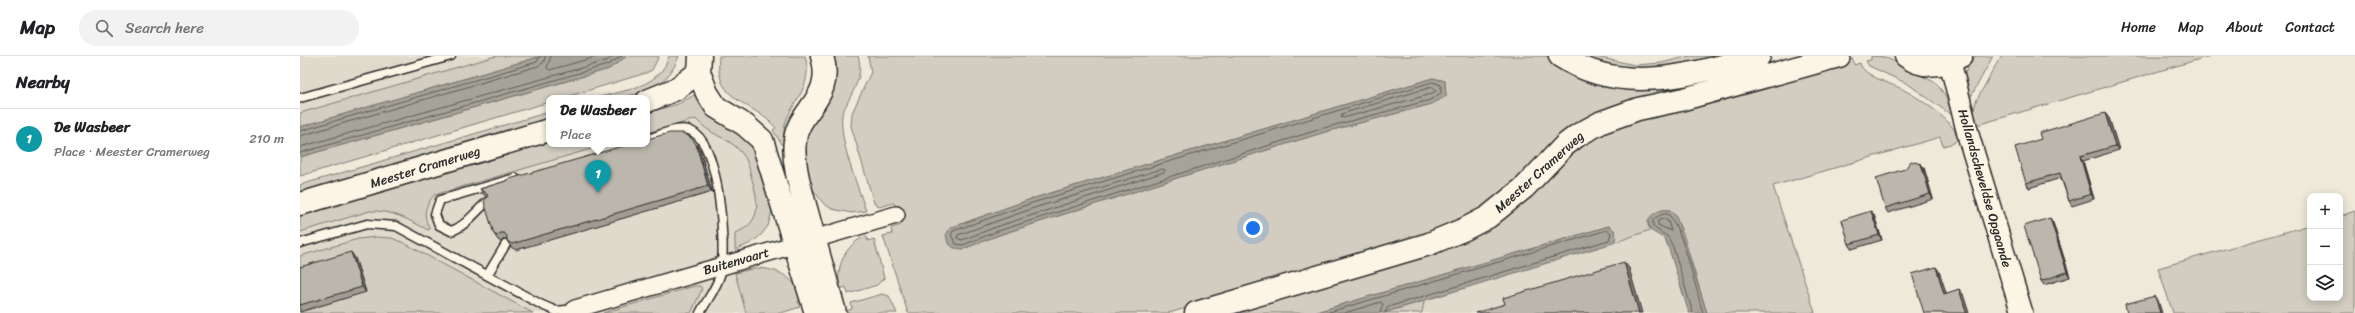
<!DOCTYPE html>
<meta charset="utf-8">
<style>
body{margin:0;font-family:Sriracha,sans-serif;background:#f2f2f2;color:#202124}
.controls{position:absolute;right:12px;bottom:12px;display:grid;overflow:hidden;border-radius:8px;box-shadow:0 2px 10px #0003}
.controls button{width:36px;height:36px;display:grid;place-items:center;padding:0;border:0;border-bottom:1px solid #e0e0e0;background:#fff;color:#202124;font:20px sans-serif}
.you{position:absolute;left:953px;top:172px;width:14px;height:14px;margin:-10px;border:3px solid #fff;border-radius:50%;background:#1a73e8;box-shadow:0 0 0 6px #1a73e833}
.badge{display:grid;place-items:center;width:26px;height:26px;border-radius:50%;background:#db2777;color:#fff;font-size:13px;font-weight:700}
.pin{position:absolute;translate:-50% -33px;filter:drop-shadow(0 1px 2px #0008)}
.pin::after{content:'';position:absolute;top:21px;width:14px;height:12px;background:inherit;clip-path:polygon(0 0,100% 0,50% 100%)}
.popup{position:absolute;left:246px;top:39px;width:104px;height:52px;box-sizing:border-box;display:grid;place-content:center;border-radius:8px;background:#fff;filter:drop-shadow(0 1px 3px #0005);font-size:13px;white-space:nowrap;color:#757577}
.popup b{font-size:15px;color:#202124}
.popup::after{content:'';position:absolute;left:50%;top:100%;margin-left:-8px;border:8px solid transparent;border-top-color:#fff}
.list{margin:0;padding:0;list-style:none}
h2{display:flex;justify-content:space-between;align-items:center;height:52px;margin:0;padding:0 16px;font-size:17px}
h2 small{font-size:13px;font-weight:400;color:#757577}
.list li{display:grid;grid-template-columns:26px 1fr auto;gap:12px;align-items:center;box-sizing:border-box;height:60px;padding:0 16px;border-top:1px solid #e0e0e0}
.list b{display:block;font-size:15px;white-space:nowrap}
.list p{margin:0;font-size:13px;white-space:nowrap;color:#757577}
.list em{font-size:13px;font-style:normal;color:#757577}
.icon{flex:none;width:22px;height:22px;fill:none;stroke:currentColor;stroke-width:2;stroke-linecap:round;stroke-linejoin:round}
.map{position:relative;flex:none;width:2055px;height:257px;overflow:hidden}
header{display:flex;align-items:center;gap:24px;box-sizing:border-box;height:56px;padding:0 20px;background:#fff;border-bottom:1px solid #e0e0e0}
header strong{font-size:19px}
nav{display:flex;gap:22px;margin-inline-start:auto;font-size:14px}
.search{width:280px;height:36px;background:#f2f2f2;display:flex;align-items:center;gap:10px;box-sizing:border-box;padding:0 14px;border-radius:22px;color:#757577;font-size:15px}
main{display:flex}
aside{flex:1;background:#fff}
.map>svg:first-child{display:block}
</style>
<header>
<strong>Map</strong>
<div class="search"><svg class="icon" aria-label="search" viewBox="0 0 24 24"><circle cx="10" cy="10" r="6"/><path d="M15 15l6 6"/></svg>Search here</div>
<nav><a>Home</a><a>Map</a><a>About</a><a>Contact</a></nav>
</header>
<main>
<aside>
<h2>Nearby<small></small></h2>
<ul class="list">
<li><span class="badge" style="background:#0f9aa8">1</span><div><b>De Wasbeer</b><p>Place · Meester Cramerweg</p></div><em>210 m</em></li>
</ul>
</aside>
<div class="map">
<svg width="2055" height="257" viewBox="0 0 2055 257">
<rect width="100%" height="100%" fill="#efe9da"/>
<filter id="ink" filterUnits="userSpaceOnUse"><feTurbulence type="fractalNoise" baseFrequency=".025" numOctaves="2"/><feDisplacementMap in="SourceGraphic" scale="8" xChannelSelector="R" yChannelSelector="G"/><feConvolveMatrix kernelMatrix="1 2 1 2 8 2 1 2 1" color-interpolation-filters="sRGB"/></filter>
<g filter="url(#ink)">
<path fill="#e0dacc" d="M0,0H300L0,87Z
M394,51L449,90L464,163L442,181L461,257H0V168L270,88H347V65Z
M1366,160L1397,257H1047Z"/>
<path fill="#d2cdc0" stroke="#7e7c76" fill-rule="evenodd" d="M196,0H242L0,71V57Z
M327,0H359L352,14L346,17L263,42H249V46L0,120V101L309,13Z
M369,0H379C366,37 332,42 296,42C324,34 360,32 369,0Z
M419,0H505C517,40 474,55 486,88L482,89L473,74L476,72C452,44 414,47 419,0Z
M531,0H558C565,21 550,39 542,58C539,86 557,127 566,155L552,157L532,153L523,147L509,128L501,83Z
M568,0H1246L1251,3L1358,32V41L1337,45L1201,142L1127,181L869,257H608L583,180L592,178L591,172L601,169L594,147L579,151L574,147L551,70L552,57L571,16ZM1133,22L1145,25L1146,40L1132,48L1025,76L880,121L699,179L663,193L650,172L731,143Z
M1275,0H1292L1335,9L1361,7L1390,0H1429L1392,11L1330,16Z
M1571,0L1585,1L1636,27L1645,39L1652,57L1650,58L1608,28L1569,10L1566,5L1571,4Z
M1675,0H1693L1667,48L1663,20Z
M1701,0H1910L1674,70V53L1676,45Z
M1553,3L1554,9L1560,7C1563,21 1594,28 1606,35C1625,46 1649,62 1659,81L1654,87L1643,90L1640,81L1473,130L1515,257H1407L1382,174L1370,154H1362L1347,166L1350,174L1313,187L1316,182L1315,175L1309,170L1013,257H920L1131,195L1277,91L1315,68Z
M398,37L455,86L474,147L468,170L461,179L451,187L435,194V177C464,166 458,144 451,120C449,111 447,102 440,95C428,81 409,79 396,63L347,77V57L378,48Z
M249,56V63L0,136V129Z
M249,86L308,88L134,139C125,150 122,159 130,173L128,174C109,164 92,154 70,155L0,176V160Z
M2055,155V257H1873L1858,212L2010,169V242H2040V160Z
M566,180L568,185L574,183L584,222L577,229L548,238L546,231L540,233C535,212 545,188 566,180Z
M76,181L92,182L106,188L233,257H0V200L58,183Z
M456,212C480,213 494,221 504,244L498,245L500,251L481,257H446L435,217Z
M394,230H400L402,233L391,257H303Z
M582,238L589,240L597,257H547L546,255L552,253L551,247Z
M1124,245L1122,257H1083Z"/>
<path fill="#a6a399" stroke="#75736d" d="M242,0H327L309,13L0,101V71Z
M1133,22L1145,25L1146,40L1132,48L1025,76L880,121L699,179L663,193L654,192L648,187L646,179L650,172L731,143Z
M1362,154H1370L1376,160L1407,257H1389L1369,193L1365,183L1350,174C1346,162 1351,158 1362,154Z
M1309,170L1315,175L1316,182L1313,187L1083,257H1013Z"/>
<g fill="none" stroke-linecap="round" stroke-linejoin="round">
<path stroke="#5c5b57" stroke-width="1" d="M251,0L247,12L249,14L300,0
M1133,26L1141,29V37L1130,44L1024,72L698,175L663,189L656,188L651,179L653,175L732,147Z
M1133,31L1136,35L1128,39L1043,62L1041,61L1042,58Z
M0,75L237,6L240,0
M0,80L238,10L244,6L245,0
M0,91L306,5L314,0
M0,97L307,9L322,0
M863,113L865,114L864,116L696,171L662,184L657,182L658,179L734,152Z
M1364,163L1368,165L1371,175L1358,169V165Z
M1026,257L1307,174L1311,177L1309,184L1088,251L1085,257
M1044,257L1081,246L1083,248L1080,257
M1393,257L1373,191L1368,181L1353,171V163L1363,158H1368C1382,171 1397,236 1403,257"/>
<g stroke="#2b2b2b" stroke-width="11">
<path id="service" d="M0,42L151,0
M347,83C359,80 379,69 391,75C420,87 426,188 421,216C418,230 407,244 400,257
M187,146C175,156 165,171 151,175L139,169L135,158L140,144L215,122
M0,187L67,168L96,170L242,249L256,255L275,253
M188,218L206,188"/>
</g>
<g stroke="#2b2b2b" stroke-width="20">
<path id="minor" d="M275,253L596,159"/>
</g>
<g stroke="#2b2b2b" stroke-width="24">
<path id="tertiary" d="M1650,6L1669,82L1722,257"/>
</g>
<g stroke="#2b2b2b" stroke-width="25">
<path id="secondary" d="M400,0L399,16L407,37L416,51L445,69L462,84L516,257
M522,0C535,42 498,54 495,84C492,108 501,134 507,156C516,190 526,223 535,257
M1260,0C1323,41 1393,18 1459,0
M1606,0C1623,13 1643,10 1661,0
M347,45L376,33L399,16
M0,148L249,74
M896,257L1129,188L1165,173L1188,161L1225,131L1265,89L1278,79L1302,66L1338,53L1380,44L1539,0"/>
</g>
<use href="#service" stroke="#fcf5e5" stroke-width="8"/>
<use href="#minor" stroke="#fcf5e5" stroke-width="17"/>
<use href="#tertiary" stroke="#fcf5e5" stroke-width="21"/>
<use href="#secondary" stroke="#fcf5e5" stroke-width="22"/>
</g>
<path fill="#a29d94" stroke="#2b2b2b" d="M1809,62L1819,94L1783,105L1794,143L1772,150L1769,145L1761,122L1729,132L1726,127Z
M396,88L400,94L412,136L216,194L211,191L207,185V183H204L201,186L198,184L194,178L187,141L184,139L180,133L206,125Z
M1621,108L1624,112L1633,143L1588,157L1585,152L1605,113Z
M1574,159L1582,184L1552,193L1549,188Z
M1750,162L1753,167L1770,221L1744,229L1741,225Z
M55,202L66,236L0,256V211Z"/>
<path fill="#848078" stroke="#2b2b2b" d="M1805,57L1809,62L1819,94L1815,90Z
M396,88L400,94L412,136L408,130Z
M1780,100L1783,105L1794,143L1791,138Z
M1621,108L1624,112L1633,143L1630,138Z
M1571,155L1574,159L1582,184L1579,179Z
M1750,162L1753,167L1770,221L1767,216Z
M51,196L55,202L66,236L62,231Z
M1324,206L1329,212L1342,257H1339Z
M1636,211L1639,215L1648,242L1644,238Z
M1659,233L1663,238L1669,257H1666Z
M1855,240L1858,244L1862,257H1860Z"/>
<path fill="#bcb7ac" stroke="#2b2b2b" d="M1805,57L1815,90L1780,100L1791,138L1769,145L1760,117L1726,127L1715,91L1741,83L1739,77Z
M370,77H383L390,81L396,88L408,130L212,188L207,185V180L204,177H200L197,180L194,178L184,146L188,139L180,133L206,125V124L330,88H347V83Z
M1611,105L1621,108L1630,138L1585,152L1576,122L1605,113Z
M1571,155L1579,179L1549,188L1542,164Z
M1750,162L1767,216L1741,225L1724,170Z
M51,196L62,231L0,249V211Z
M1324,206L1339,257H1175L1205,248L1203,242Z
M1636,211L1644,238L1659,233L1666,255V257H1624L1612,218Z
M1855,240L1860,257H1827L1825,248Z"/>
</g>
<g text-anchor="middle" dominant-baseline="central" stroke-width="4" stroke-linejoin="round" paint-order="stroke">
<g font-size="13" fill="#2b2b2b" stroke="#fcf5e5">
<text transform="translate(125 111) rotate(-17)">Meester Cramerweg</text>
<text transform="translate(1239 116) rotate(-42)">Meester Cramerweg</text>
<text transform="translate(1685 132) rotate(74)">Hollandscheveldse Opgaande</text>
<text transform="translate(436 205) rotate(-16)">Buitenvaart</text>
</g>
</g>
</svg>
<div class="controls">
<button>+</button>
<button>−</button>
<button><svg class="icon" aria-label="layers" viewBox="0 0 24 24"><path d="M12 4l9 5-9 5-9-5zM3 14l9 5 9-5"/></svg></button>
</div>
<div class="you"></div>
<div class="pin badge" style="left:298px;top:137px;background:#0f9aa8">1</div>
<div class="popup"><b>De Wasbeer</b>Place</div>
</div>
</main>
